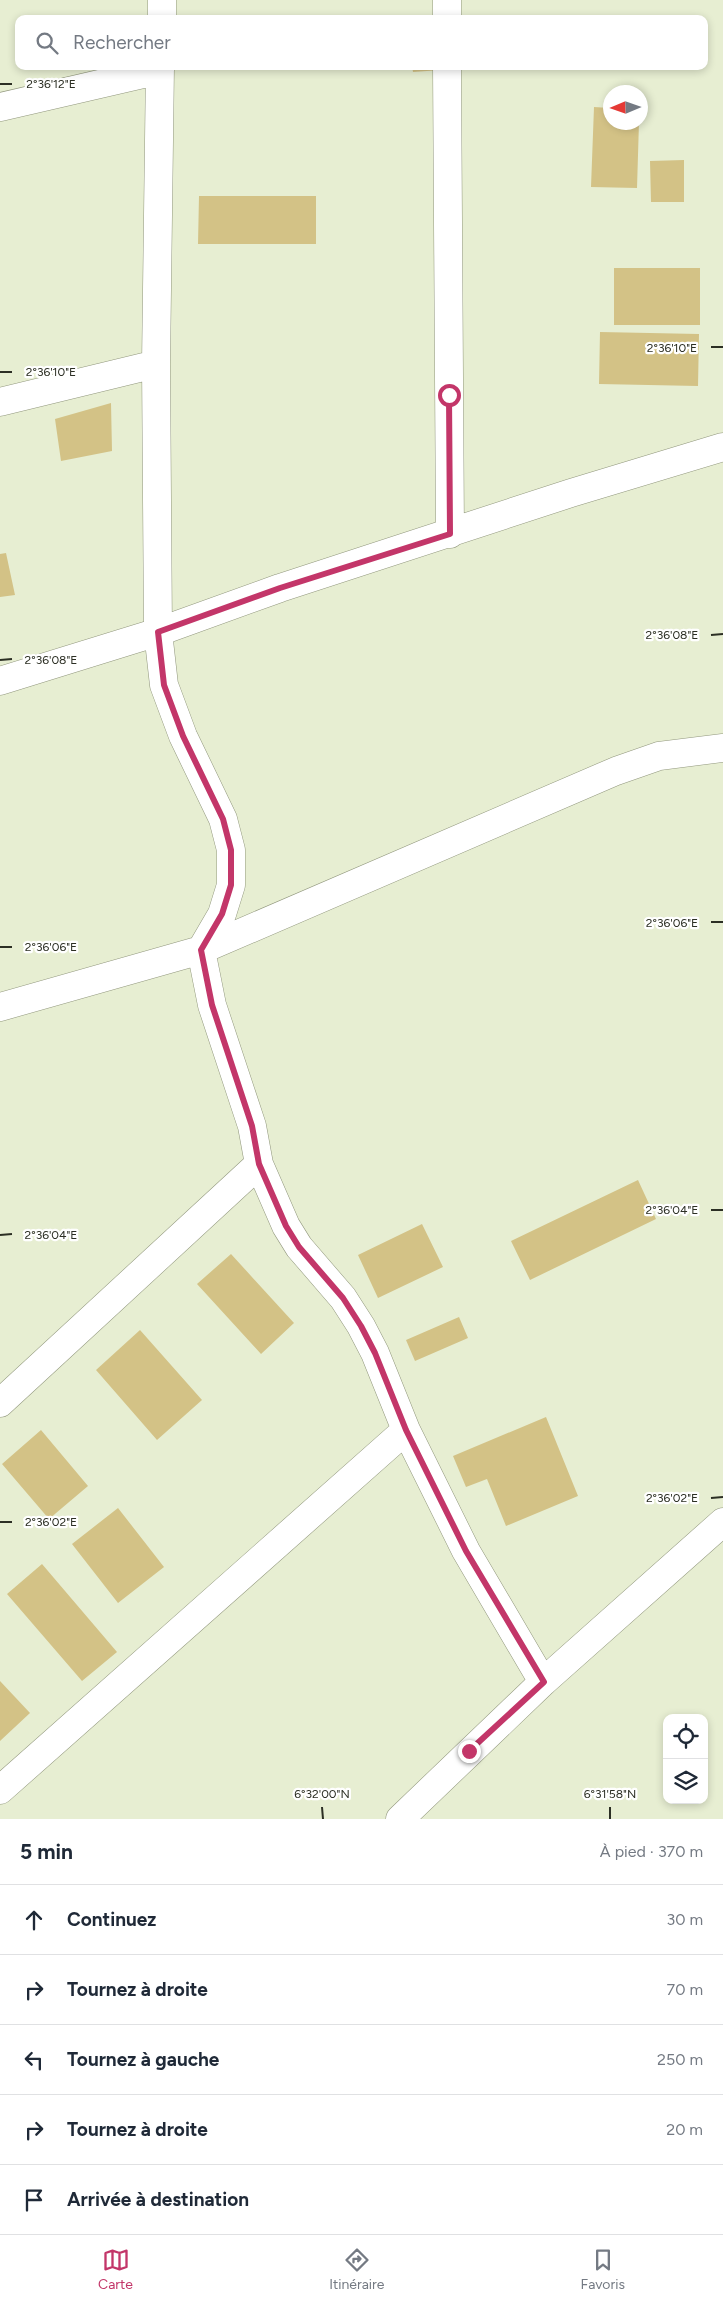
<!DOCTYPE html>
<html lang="fr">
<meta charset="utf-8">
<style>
body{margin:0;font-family:Figtree,sans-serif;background:#f6f6f7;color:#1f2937}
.controls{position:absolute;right:15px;bottom:15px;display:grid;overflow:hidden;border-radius:10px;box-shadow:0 2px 8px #0003}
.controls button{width:45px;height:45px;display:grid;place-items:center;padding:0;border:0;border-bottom:1px solid #e0e1e3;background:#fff;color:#1f2937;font:25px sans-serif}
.compass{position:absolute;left:603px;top:85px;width:45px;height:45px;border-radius:50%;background:#fff;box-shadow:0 2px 8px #0003;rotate:268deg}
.stop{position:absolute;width:15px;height:15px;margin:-11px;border:4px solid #c33669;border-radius:50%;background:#fff}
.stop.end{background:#c33669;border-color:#fff;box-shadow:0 1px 5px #0008}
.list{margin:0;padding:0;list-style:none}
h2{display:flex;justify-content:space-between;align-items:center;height:65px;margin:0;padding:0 20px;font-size:21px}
h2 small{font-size:16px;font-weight:400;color:#747a83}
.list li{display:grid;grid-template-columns:32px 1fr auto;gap:15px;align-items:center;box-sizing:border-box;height:70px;padding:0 20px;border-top:1px solid #e0e1e3}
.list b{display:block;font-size:19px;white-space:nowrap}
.list em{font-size:16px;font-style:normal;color:#747a83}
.icon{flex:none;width:28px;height:28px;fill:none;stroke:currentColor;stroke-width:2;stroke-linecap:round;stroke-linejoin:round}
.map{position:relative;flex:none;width:723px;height:1819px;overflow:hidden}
.search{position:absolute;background:#fff;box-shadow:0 2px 8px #0003;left:15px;right:15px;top:15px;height:55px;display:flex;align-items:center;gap:12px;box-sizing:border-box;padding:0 18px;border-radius:10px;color:#747a83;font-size:19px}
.sheet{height:415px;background:#fff}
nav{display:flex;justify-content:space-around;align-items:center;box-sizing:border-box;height:70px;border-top:1px solid #e0e1e3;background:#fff;font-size:14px;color:#747a83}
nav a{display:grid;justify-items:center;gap:2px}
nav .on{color:#c33669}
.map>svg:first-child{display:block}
</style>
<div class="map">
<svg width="723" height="1819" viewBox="0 0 723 1819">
<rect width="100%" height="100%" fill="#e7eed2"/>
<path fill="#d3c286" d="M412,66H440L441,70L413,72Z
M594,107L610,108V122H639L637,188L591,187Z
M684,160V202H651L650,161Z
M199,196H316V244H198Z
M614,268H700V325H614Z
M600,332L699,334L698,386L599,384Z
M111,403L112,451L61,461L55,419Z
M6,553L15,595L0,597V554Z
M638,1180L656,1219L530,1280L511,1241Z
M422,1224L443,1267L378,1298L358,1255Z
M231,1254L294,1323L261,1354L197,1284Z
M459,1317L468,1338L415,1361L406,1340Z
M140,1330L202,1400L157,1440L96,1370Z
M546,1417L578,1496L506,1526L487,1479L466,1487L453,1456Z
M41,1430L88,1486L49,1519L2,1464Z
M118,1508L164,1567L118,1603L72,1544Z
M42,1564L117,1652L82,1681L7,1594Z
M0,1681L30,1713L0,1741Z"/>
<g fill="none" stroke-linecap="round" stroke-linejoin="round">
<g stroke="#91977d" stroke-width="29">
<path id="minor" d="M447,0V19
M162,19V0
M160,66L156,364L158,632L164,685L183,736L223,819L231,850V885L222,914L201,950L212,1005L252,1126L259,1164L286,1226L299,1247L343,1298L361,1326L375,1353L406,1430L466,1551L543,1682
M447,66L450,534
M0,107L160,70
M0,402L156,364
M0,681L158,632L280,588L571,493L723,447
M0,1007L201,950L616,771L659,756L723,748
M0,1403L259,1164
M0,1790L406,1430
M400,1819L543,1682L723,1522"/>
</g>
<use href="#minor" stroke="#fff" stroke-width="28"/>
</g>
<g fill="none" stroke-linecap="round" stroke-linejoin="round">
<path stroke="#c33669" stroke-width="6" d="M449,395L450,534L280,588L158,632L164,685L183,736L223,819L231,850V885L222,914L201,950L212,1005L252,1126L259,1164L286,1226L299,1247L343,1298L361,1326L375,1353L406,1430L466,1551L544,1682L469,1751"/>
</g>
<path fill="none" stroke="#2c2f24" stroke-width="2" d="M0,84H12M711,347H723M0,372H12M711,635L723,634M0,660L12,659M711,922H723M0,947H12M711,1210H723M0,1235L12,1234M711,1498L723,1497M0,1522H12M322,1807L323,1819M610,1807V1819"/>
<g font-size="12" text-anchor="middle" fill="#2c2f24" stroke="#fff" stroke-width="4.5" stroke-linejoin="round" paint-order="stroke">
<text x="51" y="88">2°36'12"E</text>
<text x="672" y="352">2°36'10"E</text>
<text x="51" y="376">2°36'10"E</text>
<text x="672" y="639">2°36'08"E</text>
<text x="51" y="664">2°36'08"E</text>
<text x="672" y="927">2°36'06"E</text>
<text x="51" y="951">2°36'06"E</text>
<text x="672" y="1214">2°36'04"E</text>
<text x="51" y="1239">2°36'04"E</text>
<text x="672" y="1502">2°36'02"E</text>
<text x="51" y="1526">2°36'02"E</text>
<text x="322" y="1798">6°32'00"N</text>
<text x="610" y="1798">6°31'58"N</text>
</g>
</svg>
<div class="controls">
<button><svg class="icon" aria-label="locate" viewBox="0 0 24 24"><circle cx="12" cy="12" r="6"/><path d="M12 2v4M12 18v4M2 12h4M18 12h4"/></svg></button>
<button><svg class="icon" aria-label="layers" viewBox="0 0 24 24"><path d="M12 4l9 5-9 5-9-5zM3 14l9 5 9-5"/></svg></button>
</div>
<svg class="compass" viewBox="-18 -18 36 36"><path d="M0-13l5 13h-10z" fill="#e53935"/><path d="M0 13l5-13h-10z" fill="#747a83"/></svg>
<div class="stop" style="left:449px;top:395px"></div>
<div class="stop end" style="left:469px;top:1751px"></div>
<div class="search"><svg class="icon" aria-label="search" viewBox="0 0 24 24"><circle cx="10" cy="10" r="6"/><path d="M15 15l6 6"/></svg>Rechercher</div>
</div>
<section class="sheet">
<h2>5 min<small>À pied · 370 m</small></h2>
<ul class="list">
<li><svg class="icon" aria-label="ahead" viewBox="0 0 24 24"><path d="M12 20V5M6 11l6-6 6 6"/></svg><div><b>Continuez</b></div><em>30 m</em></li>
<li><svg class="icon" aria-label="right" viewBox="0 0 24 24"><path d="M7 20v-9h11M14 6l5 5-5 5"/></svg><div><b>Tournez à droite</b></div><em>70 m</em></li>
<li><svg class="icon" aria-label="left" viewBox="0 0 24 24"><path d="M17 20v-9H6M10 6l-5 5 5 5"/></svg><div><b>Tournez à gauche</b></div><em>250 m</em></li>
<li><svg class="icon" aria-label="right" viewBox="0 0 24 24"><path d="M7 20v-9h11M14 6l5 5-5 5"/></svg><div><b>Tournez à droite</b></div><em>20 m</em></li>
<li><svg class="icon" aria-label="arrive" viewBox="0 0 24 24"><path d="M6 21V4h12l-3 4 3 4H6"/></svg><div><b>Arrivée à destination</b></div></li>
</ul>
</section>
<nav>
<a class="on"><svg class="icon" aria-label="map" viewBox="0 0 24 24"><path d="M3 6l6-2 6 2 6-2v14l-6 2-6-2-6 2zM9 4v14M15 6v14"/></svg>Carte</a>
<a><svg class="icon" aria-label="directions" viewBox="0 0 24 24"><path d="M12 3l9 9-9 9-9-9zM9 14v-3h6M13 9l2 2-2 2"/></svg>Itinéraire</a>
<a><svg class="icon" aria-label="saved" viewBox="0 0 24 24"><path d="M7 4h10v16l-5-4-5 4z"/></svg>Favoris</a>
</nav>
